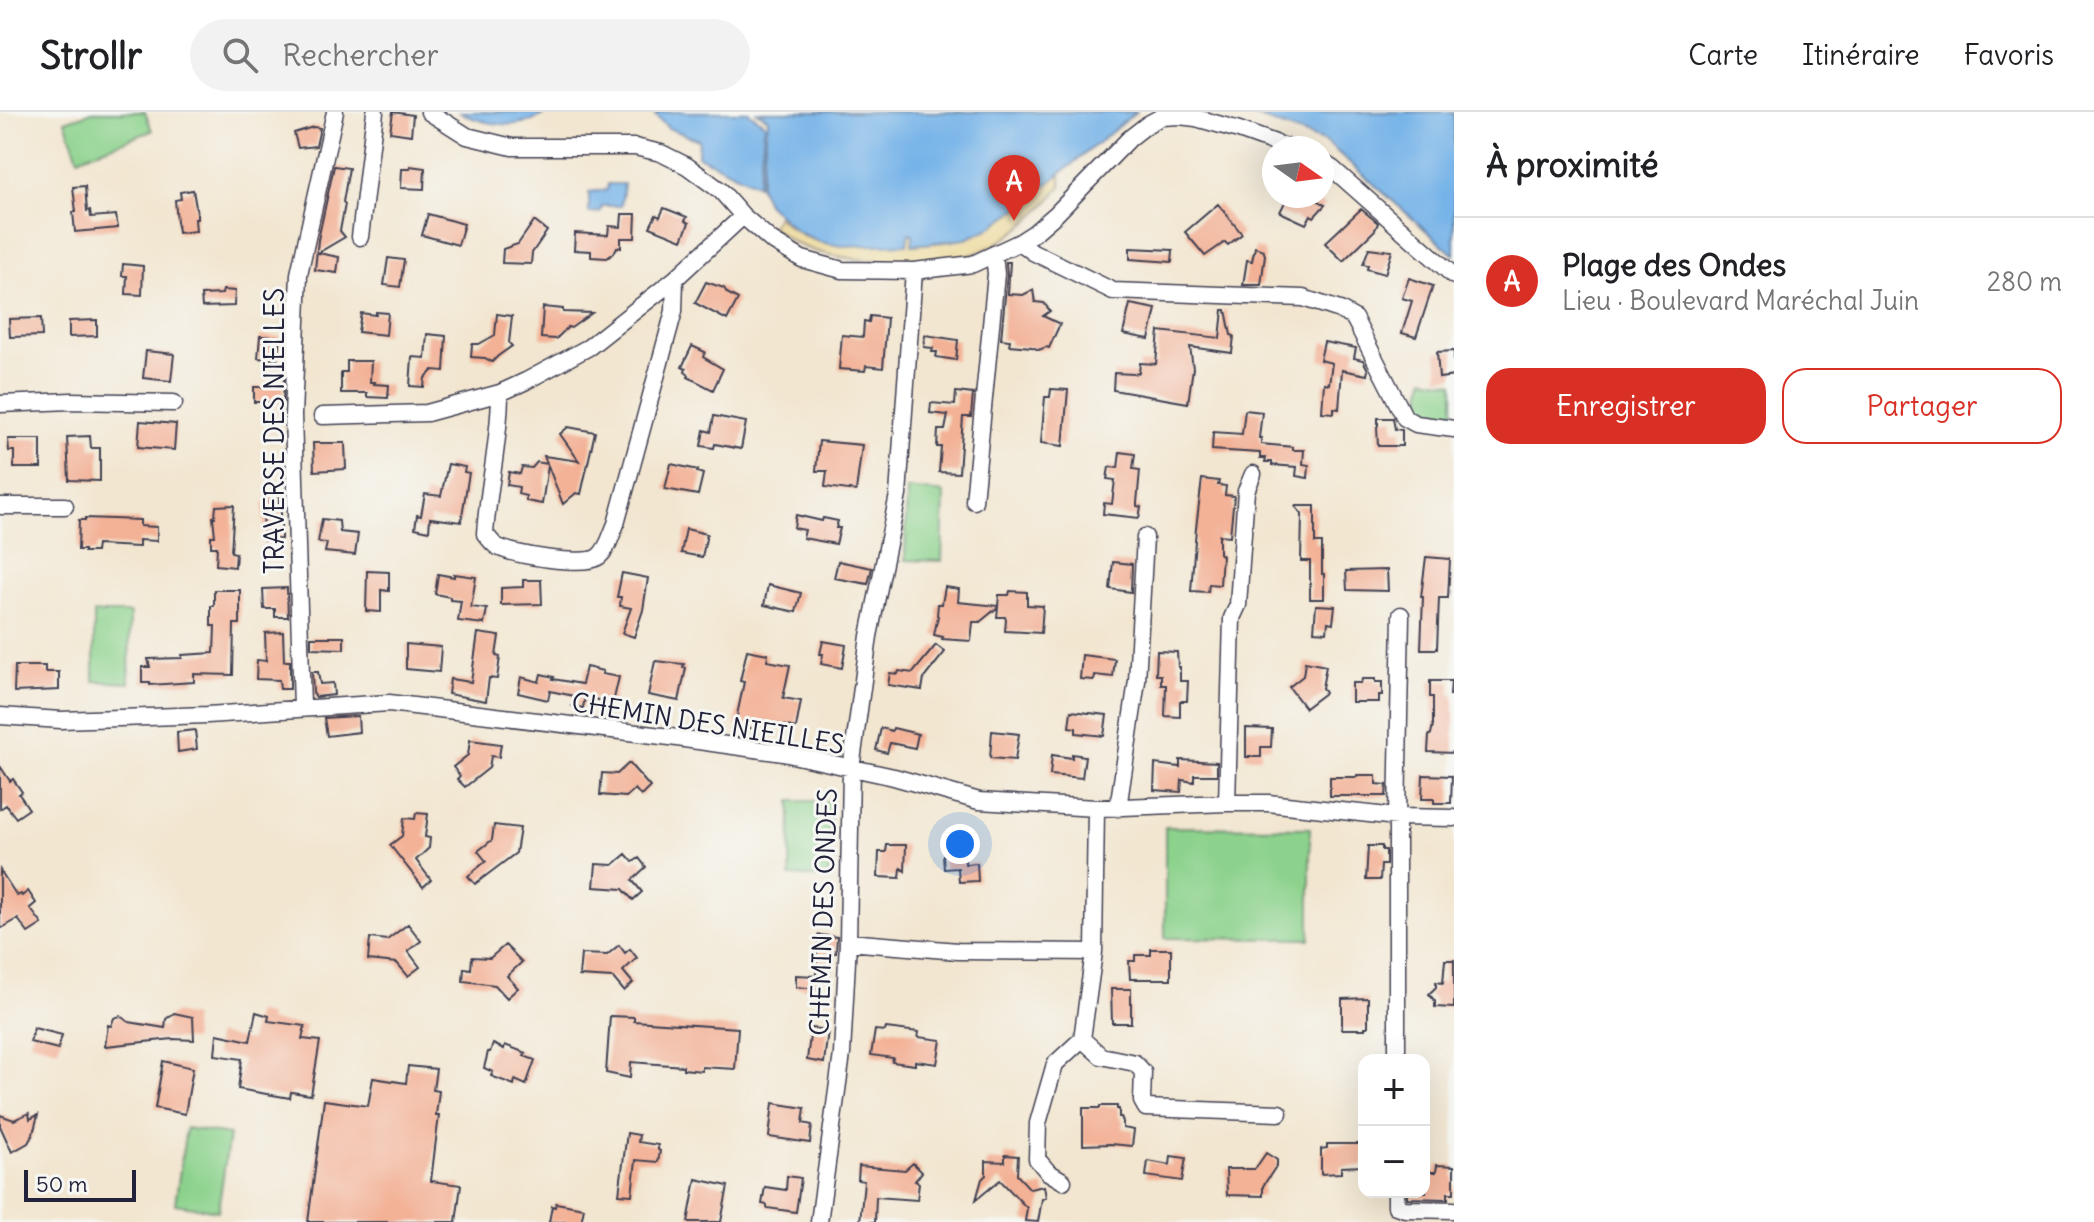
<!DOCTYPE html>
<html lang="fr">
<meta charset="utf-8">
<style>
body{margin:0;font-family:Delius,sans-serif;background:#f2f2f2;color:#202124}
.controls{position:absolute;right:24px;bottom:24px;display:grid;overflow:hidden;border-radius:16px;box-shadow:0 8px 32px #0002}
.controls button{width:72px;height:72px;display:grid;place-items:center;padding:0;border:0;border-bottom:2px solid #e0e0e0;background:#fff;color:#202124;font:40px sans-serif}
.compass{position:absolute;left:1262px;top:24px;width:72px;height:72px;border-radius:50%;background:#fff;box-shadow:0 8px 32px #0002;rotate:104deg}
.scale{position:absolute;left:24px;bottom:20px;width:112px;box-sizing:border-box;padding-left:8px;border:4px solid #22223b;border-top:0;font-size:22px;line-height:28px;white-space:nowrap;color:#22223b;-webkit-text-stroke:6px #f6f6f2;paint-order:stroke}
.you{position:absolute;left:960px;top:732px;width:28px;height:28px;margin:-20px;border:6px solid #fff;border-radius:50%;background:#1a73e8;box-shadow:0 0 0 12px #1a73e833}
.badge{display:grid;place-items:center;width:52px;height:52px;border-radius:50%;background:#d93025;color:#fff;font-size:26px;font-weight:700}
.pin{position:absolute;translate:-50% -66px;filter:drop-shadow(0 2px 4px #0008)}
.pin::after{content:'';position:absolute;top:42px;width:28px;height:24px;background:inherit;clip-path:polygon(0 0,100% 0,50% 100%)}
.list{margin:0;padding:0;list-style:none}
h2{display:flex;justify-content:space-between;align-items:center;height:104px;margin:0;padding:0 32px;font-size:34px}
h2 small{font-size:26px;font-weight:400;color:#757577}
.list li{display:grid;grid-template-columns:52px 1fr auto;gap:24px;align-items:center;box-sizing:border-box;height:128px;padding:0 32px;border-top:2px solid #e0e0e0}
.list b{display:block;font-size:30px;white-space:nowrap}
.list p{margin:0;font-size:26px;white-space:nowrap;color:#757577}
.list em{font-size:26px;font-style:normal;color:#757577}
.actions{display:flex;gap:16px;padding:24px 32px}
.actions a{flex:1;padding:18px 0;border:2px solid #d93025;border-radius:24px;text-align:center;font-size:28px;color:#d93025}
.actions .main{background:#d93025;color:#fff}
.icon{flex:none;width:44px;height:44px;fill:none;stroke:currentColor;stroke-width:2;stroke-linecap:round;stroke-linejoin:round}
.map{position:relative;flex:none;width:1454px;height:1110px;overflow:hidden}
header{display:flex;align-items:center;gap:48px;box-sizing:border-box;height:112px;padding:0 40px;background:#fff;border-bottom:2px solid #e0e0e0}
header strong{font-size:38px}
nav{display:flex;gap:44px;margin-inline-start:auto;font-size:28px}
.search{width:560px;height:72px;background:#f2f2f2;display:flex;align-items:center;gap:20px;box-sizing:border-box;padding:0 28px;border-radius:44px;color:#757577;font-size:30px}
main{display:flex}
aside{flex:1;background:#fff}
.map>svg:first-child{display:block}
</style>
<header>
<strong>Strollr</strong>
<div class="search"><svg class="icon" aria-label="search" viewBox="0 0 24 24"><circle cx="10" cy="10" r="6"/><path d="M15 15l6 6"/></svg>Rechercher</div>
<nav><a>Carte</a><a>Itinéraire</a><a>Favoris</a></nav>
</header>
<main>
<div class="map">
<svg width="1454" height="1110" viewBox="0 0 1454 1110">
<rect width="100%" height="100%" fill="#f6f6f2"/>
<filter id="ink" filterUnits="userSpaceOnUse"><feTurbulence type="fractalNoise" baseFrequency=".0125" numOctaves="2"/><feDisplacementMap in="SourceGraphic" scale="16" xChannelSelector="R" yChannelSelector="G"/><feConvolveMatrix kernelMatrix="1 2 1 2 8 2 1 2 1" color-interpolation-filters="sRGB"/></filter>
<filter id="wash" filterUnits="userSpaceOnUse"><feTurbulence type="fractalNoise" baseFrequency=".006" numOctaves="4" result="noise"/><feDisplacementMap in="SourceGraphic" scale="32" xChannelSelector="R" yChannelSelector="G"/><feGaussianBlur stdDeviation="1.8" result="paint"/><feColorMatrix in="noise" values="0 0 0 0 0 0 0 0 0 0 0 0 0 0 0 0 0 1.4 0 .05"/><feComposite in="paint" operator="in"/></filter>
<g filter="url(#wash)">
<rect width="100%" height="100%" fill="#f2e6d0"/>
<path fill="#8cd28c" stroke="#577a64" stroke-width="2" d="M92,0H145L152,19L78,46L65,9Z
M1424,266L1454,271V309L1418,303Z
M907,377L944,381L942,449L905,448Z
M94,501H130L129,571L94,569Z
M791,689H830L829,766L790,764Z
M1165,715L1310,716V827L1165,826Z
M186,1016L229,1023L218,1099L175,1092Z"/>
<path fill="#eeda9e" stroke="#887e6c" stroke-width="2" d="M1061,60V74C1041,98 1020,120 992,134C983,138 973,143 963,145C918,152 841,152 799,133C790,129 782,122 773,116L772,113L777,104C822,147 854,132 909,121L914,122L913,133C931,131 952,131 969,125C1005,112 1031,83 1061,60Z"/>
<path fill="#76b3e8" stroke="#4c6a92" stroke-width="2" d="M460,0H547C522,19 485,14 460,0Z
M659,0H748L765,12L758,73L698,44L699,28L668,16L655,3Z
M757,0H1136L1016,98L988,117L966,127L912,133L913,122L909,121L907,132L841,134L820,130L796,119L767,91L760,75L768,7Z
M1243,0H1454V143L1326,30Z
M608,72H624L621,94H602L600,100L589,101V80L607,78Z"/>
<g id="blocks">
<path fill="#f3b195" d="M393,0L413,3L411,23L390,20Z
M313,15L320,16L316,34L298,36L294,21Z
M334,54L349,56L343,90L345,92L340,119L345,125L318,141L339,145L337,161L315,158L318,128Z
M410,54L425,56L424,77L401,76L402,57H410Z
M85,74L87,99L90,98L91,105L116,103L118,116L75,120L73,100H76L73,75Z
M193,78L197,101V107H195L196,119L178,121L175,88L181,87L180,80Z
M1288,84H1309L1325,93L1314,105L1311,103L1306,112L1280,100Z
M1218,92L1242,122L1228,133L1225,130L1205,144L1185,120Z
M664,96L687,105L685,109L689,111L682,128L650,115L656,103L660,105Z
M1361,97L1378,111L1375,118L1343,149L1325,131Z
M428,102L464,112L458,133L422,123Z
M622,102H636L635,126H621V136L617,135L614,141L607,146L591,145V139L574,138L575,121L608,123L609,114L621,115Z
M534,109L547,119L532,141L531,152L502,151L503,137L518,132Z
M1255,135L1263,138L1265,143L1261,173H1243L1247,148L1252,149Z
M1130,136L1173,138L1172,150L1130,147Z
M1369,136L1392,139L1385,162L1367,157L1368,153L1363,152Z
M388,146L404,148L400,175L384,173Z
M1006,150H1010L1008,182L1023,183L1033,178L1035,190L1044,191L1050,199L1043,204L1060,212L1049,236L1046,235L1039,238L1032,235L1009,233L1010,228L1001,227L1007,163Z
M123,152L143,154L142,183L126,182L127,164H122Z
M1409,166L1433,174L1416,225L1402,221L1412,189L1402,186Z
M706,170L724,176L727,181L738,187L727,208L695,191Z
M223,178L235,179L234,194L202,195L201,183L222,182Z
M1130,192L1156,197L1149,227L1123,222Z
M543,195L563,197V200L592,201L571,216L568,215L556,227L541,226Z
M1223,198H1226L1231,223L1234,224L1232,241L1190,235L1193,256L1188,291L1113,278L1114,261L1134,262L1139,261L1140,251L1156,252L1159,219L1220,226Z
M376,200L388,201L386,223L358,220L361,201L376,203Z
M497,202L512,204L509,231L512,234L498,244L492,250L485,246L471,245L472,232H479L495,223Z
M870,204L887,206L883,256L866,254L865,259L839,257L842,223L863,225L864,209L869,210Z
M41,206L42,224L10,225L9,207Z
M97,208V224L69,225V209Z
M427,222L446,224L444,259L433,258L425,266L424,275L410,274L412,245L425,246Z
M925,223L958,228L956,248L936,245L937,240H932L933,236L924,235Z
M260,224L280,225L277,248L258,246Z
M1324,230L1356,236L1354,246L1363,248L1368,258L1367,263L1342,258L1339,297L1334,296V301L1322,300L1324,271L1329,272L1332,251L1320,248Z
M692,234L705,240L703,245L723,257L713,278L688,265L689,263L685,260L686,257L682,255Z
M146,239L174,242L171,269L143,266Z
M1454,239V264L1439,266L1437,240Z
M347,249H371L370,270H375L374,272L389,273L388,286L367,285V281H341V260H347Z
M273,266H284L283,290H254V275H273Z
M1051,277L1068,278L1063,334L1041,331L1045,285H1050Z
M956,280L973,282L971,305H963L959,361L939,360L941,335H937L938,318H945L948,303L930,301L931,291L955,293Z
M1245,298L1262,300L1259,326H1261V332L1293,335V338H1304L1303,352L1309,353L1308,366L1296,364L1297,355L1272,353V350H1265L1266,346H1260V341L1212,338L1213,320L1242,322Z
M714,304L746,310L741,337L715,332L714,336L701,334L704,318L711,320Z
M1378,306H1393L1395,317L1402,318V334H1378L1377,315L1378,313Z
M140,309L176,312L174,338L138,335Z
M568,315L595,320L581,382L576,381L563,392L548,354L542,392L526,389V384L518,382L519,375L507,373L509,360L520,362L522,355L532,356L537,350L547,352L544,344L579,349L560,322Z
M90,324L91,336H100V369L69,368L67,325Z
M8,327H41V356H14V339H9Z
M819,329L862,333L856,379L825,375L827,359H816Z
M313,331H345L346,357L314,359Z
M1120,340L1135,342L1133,357L1140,358L1137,391V394L1141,395L1139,406L1103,402L1104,391L1112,392L1115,368L1107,367L1109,355L1118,356Z
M448,352L465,355L464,360L469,361L461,410L430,406L429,419L415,416L417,403L421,404L425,382L441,384Z
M671,352L698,358L697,360L703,362L698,383L665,377Z
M1202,367L1219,369L1218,373L1226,374L1225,383L1234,384L1230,424L1219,423V441L1222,444L1220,473L1209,472L1208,480L1191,479L1196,416Z
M279,383V392H281V427L264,428L263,392H266V384Z
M234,393L231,440L236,441L235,455L216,453L217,435H211V424H215L213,405H215L216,394Z
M1295,394H1315V431H1322V462H1324V487H1310V449H1301L1302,402Z
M796,403L822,409L823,406L838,409L836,416H840L836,432L803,426L805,418L794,416Z
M85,406L140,408V414L157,415V429L139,428V435L97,433L96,440H84V438H78L79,408H85Z
M322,407L339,409L340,420L358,422L355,443L325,440L327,431L318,430Z
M686,417L707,422L702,445L681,441Z
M1426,445L1450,447L1448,486H1439L1437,537H1421L1423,485H1421Z
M838,449L872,456L868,472L834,466Z
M1113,450L1132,452L1131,480L1110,477Z
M1387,458L1388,479L1347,478L1346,459Z
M367,459L389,460V479L381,478V500L366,499Z
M622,461L648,466L643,498L634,525L622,521L631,496L620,494L621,485H617Z
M438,462L454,465V462L476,465L471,495L487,497L484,512L458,509L461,489L450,488V485L435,482Z
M523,468H541L542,492L501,493V476L523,475Z
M768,473L801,481L796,500L764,493Z
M945,475L959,477L958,490L998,494L999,483H1009L1010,479L1027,480V493L1043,494L1041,521L1005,519L1006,508L1005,505H997L998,495L980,510H973L971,529L942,527L943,525L934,523L938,504L937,503L938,492H942Z
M287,476L288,505H275V497H264L263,477Z
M214,478H240V512H234L233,563L194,562V570L150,573V571H142V555H150L148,547L182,546V543L214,541L215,514H211V494H214Z
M1316,493L1335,494L1333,511L1328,510L1327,520L1314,519Z
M283,520L284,549H290V577H280L279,568L256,567L257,548L266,549L265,521Z
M478,521L499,524L496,544L500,545L497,567L489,566L486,589L448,582L450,567L471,570Z
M311,525H344V537L311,536Z
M823,529L846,533L842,556L821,552L823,542H820Z
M406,532L441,535L439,560L406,557Z
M936,533L945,540L924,566L922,578L888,573L890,561L898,562L899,559L913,561Z
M747,538L768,542L767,549L790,553L783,586L801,589L796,616L757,608L756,617L735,613L744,570L740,569Z
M1157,539L1177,540L1178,555H1180V569H1188L1187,589H1180V605L1165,604L1166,573H1161V563H1156Z
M1082,543L1115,547L1113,565L1095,563L1094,568L1080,567Z
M655,549L684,552L683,555L686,556L679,589L648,583Z
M1305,550L1326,554L1322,576L1325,581L1305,596L1289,575L1303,564Z
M15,554H45V560H59V578L14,580Z
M586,555L603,559L602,562L619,565L613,591L585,585L583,596L572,594L574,584L550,579L548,588L518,581L521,565L539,570L541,562L554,565L553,567L582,572Z
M312,560H318L320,572L333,571L334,583L316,585L313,581Z
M1362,567H1375V570H1382V583H1379V590H1352V571H1361Z
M1430,569H1451L1450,583H1454V641L1428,640L1429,624L1431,622L1433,613V585H1430Z
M1071,599L1107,603L1104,624L1076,621V616L1069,615Z
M358,604L359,620L327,624L324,606Z
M881,616L892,619L893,616L918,622L915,636L890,631L887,641L876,638Z
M1246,616L1272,617L1271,635H1261V645H1246Z
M195,618L197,637L178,640L177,620Z
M992,619L1019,622L1015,648L990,646Z
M470,628L501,632L499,645L491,644L489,656L465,675L457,667L460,664L453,655L468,643Z
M1072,642L1085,644L1082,666L1050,663L1052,643L1072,646Z
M1180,648L1217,650V663H1194V670L1182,668L1181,680L1154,678L1155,652L1180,655Z
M629,651L650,675L641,684L635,677L626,685L600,683L602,661L617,662Z
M0,654L10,669L13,667L22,680L19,682L29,697L16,706L6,693L0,697Z
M1357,663H1376V672L1387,673L1386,684H1330V665H1357Z
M1423,663L1452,664L1451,691H1434V687H1422Z
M416,701L428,702L425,725L430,726L429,736L416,748L431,768L423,775L390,733L402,724L404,706L415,707Z
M494,713L520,716L516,741L475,772L468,764L486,749L478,739L492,728Z
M887,733H906L905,759L901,756L900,766L878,765L879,740H886Z
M1368,734H1382V738H1386V753H1381L1380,768H1366Z
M626,742L633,750L639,746L646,755L632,768L642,780L633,788L623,777L594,775L596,752L613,753Z
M965,742V752L977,751L978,769L959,770L958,756L944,757L943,743Z
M0,758L17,784L21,782L22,784L28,779L36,791L30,796L42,812L28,821L18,807L0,817Z
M408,812L421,829L408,839L420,855L408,864L397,851L368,848L370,826L387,828Z
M818,823L837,825L836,841H831L829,866H820V877L796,875V863L816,864Z
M505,833L522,850L507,864L518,876L507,886L495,873L463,869L464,856L471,857L472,845L490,846Z
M619,833L625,841L630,837L637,846L623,859L633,871L624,879L613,866L579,864L581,842L607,843Z
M1151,837H1171V867H1130L1129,849H1135V843H1151Z
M1445,848H1454V896L1435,895V889L1429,882L1436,875V870L1443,871Z
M1111,877H1131V911H1112Z
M1368,886V915H1365V917H1342V887Z
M256,900L269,904L268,909L305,914L302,927L320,929L311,983L291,980L290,986L238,977L242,947L215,943L217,922L250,929Z
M174,901L193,905L194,928L173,927L105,934L108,913L111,914L114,906L120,904L129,910L165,916L166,907Z
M610,904L634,905V909L738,916L735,957L702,955V959L683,957V954L631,950L630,966L606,961Z
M34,916L62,923L58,937L30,930Z
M811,916L828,918L824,951L807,948Z
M886,916L919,920L918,925L941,928L937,952L915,949V953L892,950L893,946L871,943L875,918L885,919Z
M493,932L504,937L505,933L526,941L524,944L535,948L526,973L515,968L514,973L491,964L493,960L484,956L488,940H490Z
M163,949L193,956L185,1002L155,996Z
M408,954L436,957L433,978L439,979L436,1003H439L431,1069L461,1073L456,1110H308L324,988L368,994L373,966L406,971Z
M773,991L805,996L803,1011L812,1013L810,1031L769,1025Z
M1100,994H1117V997H1119V1005H1121L1123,1010V1016L1134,1018L1132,1034L1111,1032L1083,1033V996H1100Z
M29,1001L30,1007L38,1003L33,1022L28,1031L12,1040L0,1014V1003L14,1008Z
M627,1021L639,1023L638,1030L658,1033V1038L660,1039L658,1050L636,1048L632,1083L619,1082Z
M1327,1032H1364V1054L1341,1055V1061L1321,1062V1037L1327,1036Z
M1266,1041L1277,1048V1053L1263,1074V1084L1227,1083L1226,1057H1255Z
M1005,1043L1018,1044L1017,1063L1030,1077L1044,1074L1046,1085L1042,1087L1038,1110L1025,1109L1027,1096L1000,1068L976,1088L982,1067L986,1063V1049L1005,1050Z
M1171,1044L1186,1046L1182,1069L1146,1064L1148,1049L1170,1053Z
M913,1051L922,1060L915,1069L919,1071L917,1088L876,1085L875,1110H860L864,1069L858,1068L859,1054L905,1058Z
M1437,1053L1454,1054V1081H1448V1087L1407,1086V1080H1426L1427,1060H1436Z
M787,1064L801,1066L796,1100L767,1096V1093L762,1092L765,1075L786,1078Z
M696,1067L728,1074L721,1110H688Z
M556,1091L584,1096L581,1110H549L552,1094L555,1095Z"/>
</g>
</g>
<g filter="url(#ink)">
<use href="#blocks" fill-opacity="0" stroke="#413f51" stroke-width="2"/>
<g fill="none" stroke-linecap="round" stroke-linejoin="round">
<g stroke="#413f51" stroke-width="19">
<path id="minor" d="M429,0L467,24L512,35H635L661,41L687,54L721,79L743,104L772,129L802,147L842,158L914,159L973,152L1020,130L1034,121L1056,102L1130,26L1148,12L1161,5L1179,4L1196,6L1239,18L1289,36
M1322,50L1333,57L1454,164
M360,125L375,0
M1020,130L1033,140L1113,179L1303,186L1340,198L1354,206L1405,306L1416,312L1454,317
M500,281C500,329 488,375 485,422C489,426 493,433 498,435C514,443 584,455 598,445C608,438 611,423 616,412L674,199L675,167
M0,292L71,289L174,291
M322,304L427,301L500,281L526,269L589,235L675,167L743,104
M974,389L996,162L994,142
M0,394H65
M302,595L293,303L299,162L335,0
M0,604L61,608L207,603L389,591L670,625L783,641L894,665L979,689L1096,696L1227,691H1268L1397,705L1454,706
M1227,691L1232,506L1238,493L1246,379L1253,362
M1118,696L1137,569L1145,425
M848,830L958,839L1094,840
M1082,927L1101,944L1135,951L1143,960L1142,989L1146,996L1279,1001
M1397,948V705L1401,503
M1063,1069L1048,1060L1037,1047L1038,1011L1055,952L1082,927L1094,840L1096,696
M1396,1080V1094L1405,1097L1454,1098
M819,1110L842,942L848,830L851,657L869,524L898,383L914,159"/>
</g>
<use href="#minor" stroke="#fff" stroke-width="16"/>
</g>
</g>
<g text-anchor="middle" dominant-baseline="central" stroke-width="6" stroke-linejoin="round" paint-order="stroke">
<g font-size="26" fill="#22223b" stroke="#f6f6f2">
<text transform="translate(274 319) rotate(-90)">TRAVERSE DES NIELLES</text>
<text transform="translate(708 611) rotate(9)">CHEMIN DES NIEILLES</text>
<text transform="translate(823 800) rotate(-88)">CHEMIN DES ONDES</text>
</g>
</g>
</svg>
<div class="controls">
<button>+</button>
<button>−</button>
</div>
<svg class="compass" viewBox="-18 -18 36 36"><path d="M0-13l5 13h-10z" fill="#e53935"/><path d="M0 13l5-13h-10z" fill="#757577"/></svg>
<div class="scale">50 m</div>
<div class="you"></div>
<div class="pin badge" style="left:1014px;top:109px">A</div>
</div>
<aside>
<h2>À proximité<small></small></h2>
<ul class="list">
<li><span class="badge">A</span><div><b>Plage des Ondes</b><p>Lieu · Boulevard Maréchal Juin</p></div><em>280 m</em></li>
</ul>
<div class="actions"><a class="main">Enregistrer</a><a>Partager</a></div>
</aside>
</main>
